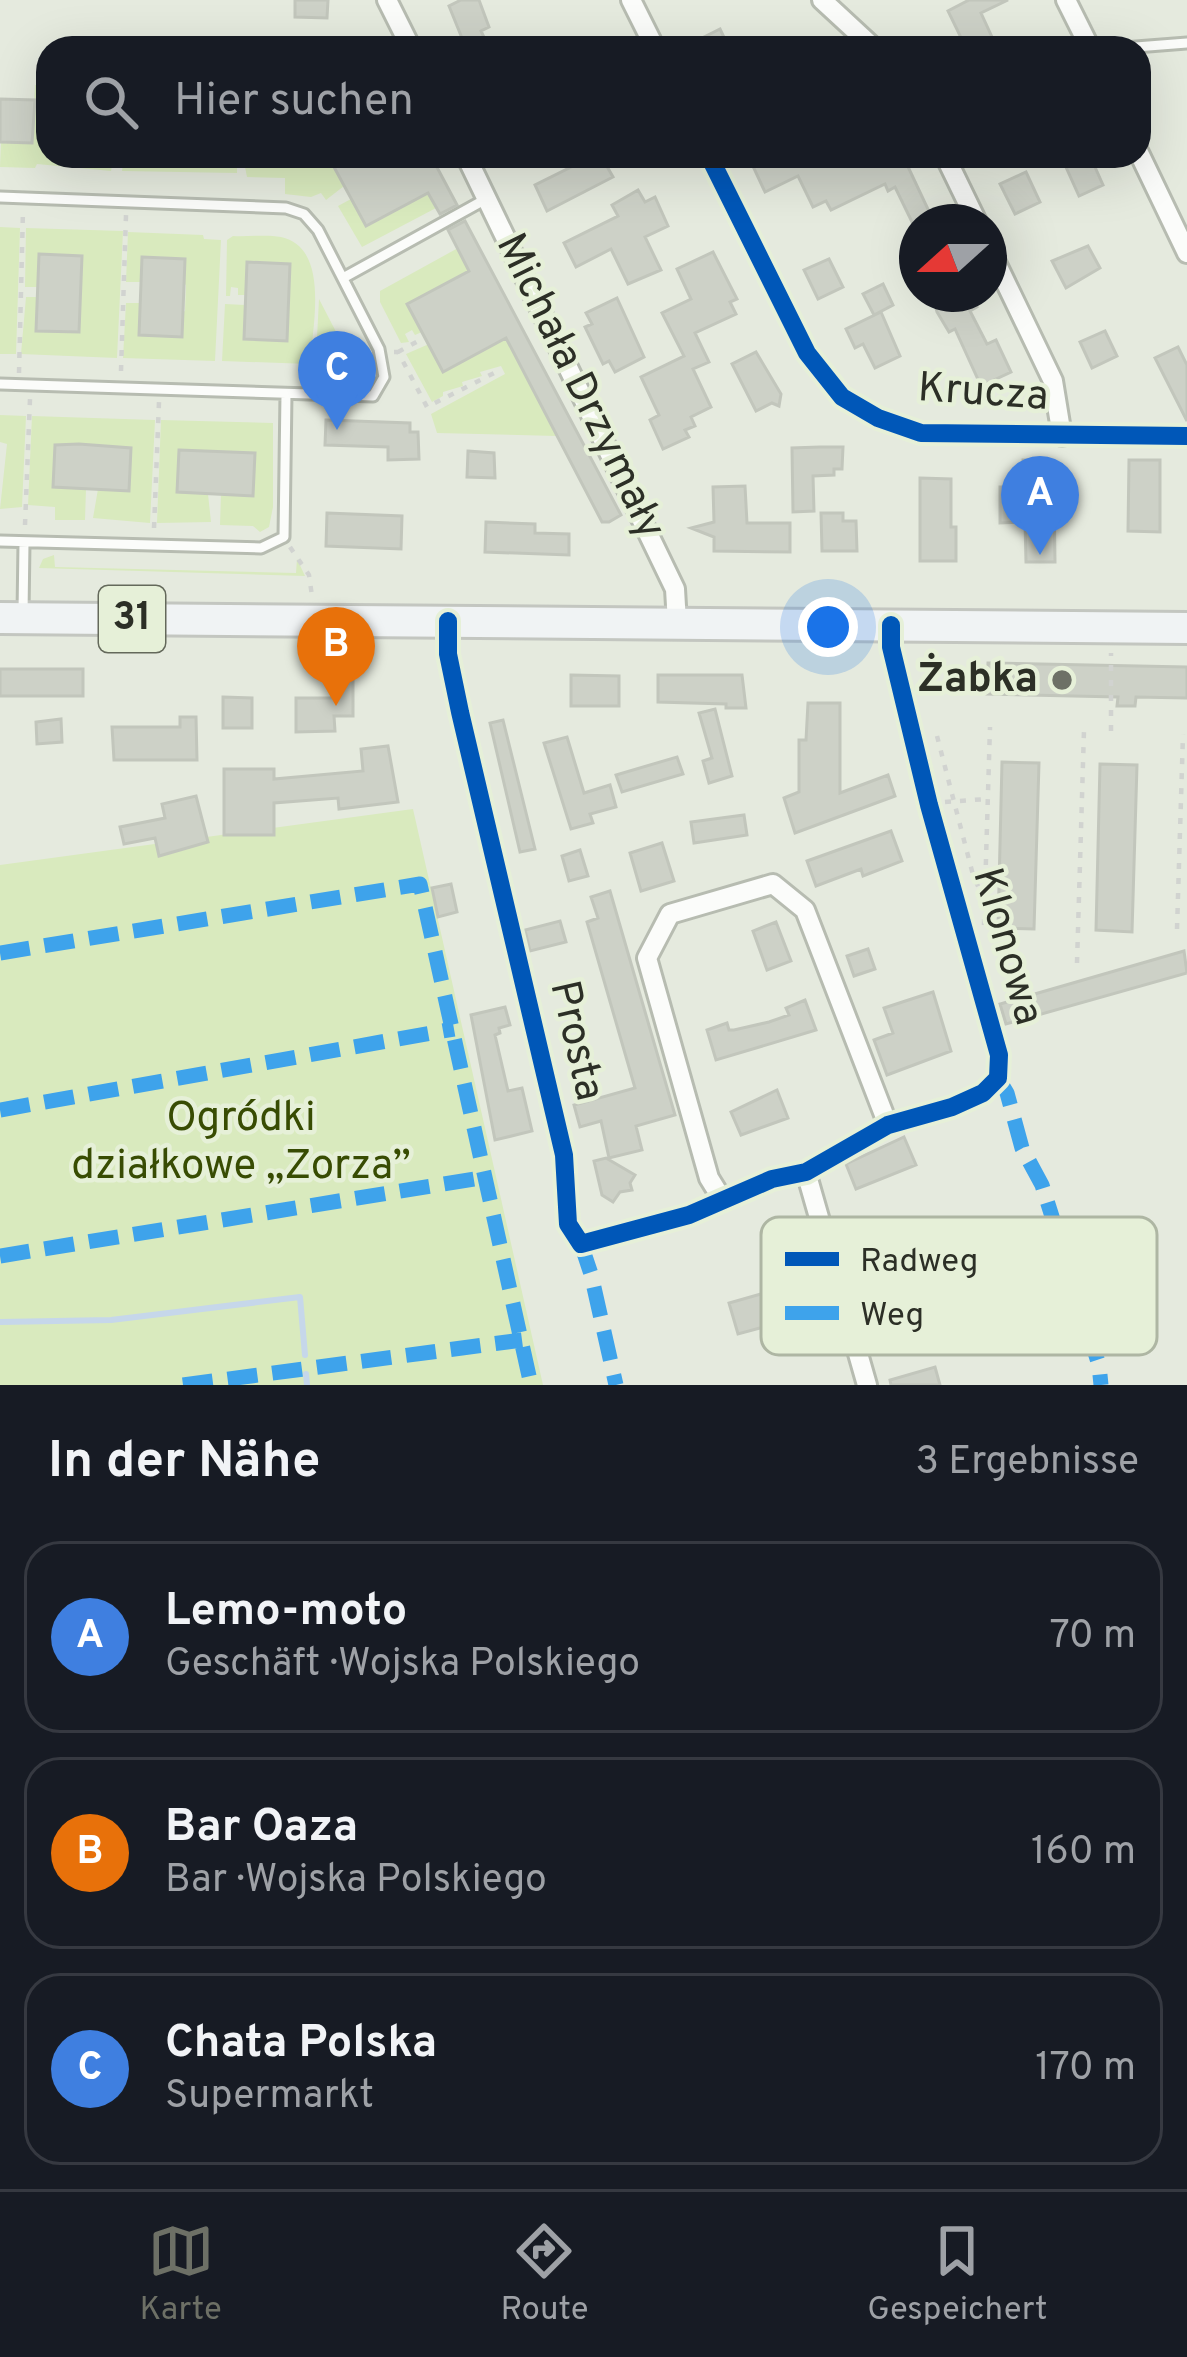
<!DOCTYPE html>
<html lang="de">
<meta charset="utf-8">
<style>
body{margin:0;font-family:Overpass,sans-serif;background:#242831;color:#f1f3f6}
.compass{position:absolute;left:899px;top:204px;width:108px;height:108px;border-radius:50%;background:#171b24;box-shadow:0 12px 48px #0002;rotate:249deg}
.you{position:absolute;left:828px;top:627px;width:42px;height:42px;margin:-30px;border:9px solid #fff;border-radius:50%;background:#1a73e8;box-shadow:0 0 0 18px #1a73e833}
.badge{display:grid;place-items:center;width:78px;height:78px;border-radius:50%;background:#6d7066;color:#fff;font-size:39px;font-weight:700}
.pin{position:absolute;translate:-50% -99px;filter:drop-shadow(0 3px 6px #0008)}
.pin::after{content:'';position:absolute;top:63px;width:42px;height:36px;background:inherit;clip-path:polygon(0 0,100% 0,50% 100%)}
.list{margin:0;padding:0;list-style:none}
h2{display:flex;justify-content:space-between;align-items:center;height:156px;margin:0;padding:0 48px;font-size:51px}
h2 small{font-size:39px;font-weight:400;color:#9ea1a6}
.list li{display:grid;grid-template-columns:78px 1fr auto;gap:36px;align-items:center;box-sizing:border-box;height:192px;margin:0 24px 24px;padding:0 24px;border:3px solid #363941;border-radius:36px}
.list b{display:block;font-size:45px;white-space:nowrap}
.list p{margin:0;font-size:39px;white-space:nowrap;color:#9ea1a6}
.list em{font-size:39px;font-style:normal;color:#9ea1a6}
.icon{flex:none;width:66px;height:66px;fill:none;stroke:currentColor;stroke-width:2;stroke-linecap:round;stroke-linejoin:round}
.map{position:relative;flex:none;width:1187px;height:1385px;overflow:hidden}
.search{position:absolute;background:#171b24;box-shadow:0 12px 48px #0002;left:36px;right:36px;top:36px;height:132px;display:flex;align-items:center;gap:30px;box-sizing:border-box;padding:0 42px;border-radius:36px;color:#9ea1a6;font-size:45px}
.sheet{height:804px;background:#171b24}
nav{display:flex;justify-content:space-around;align-items:center;box-sizing:border-box;height:168px;border-top:3px solid #363941;background:#171b24;font-size:33px;color:#9ea1a6}
nav a{display:grid;justify-items:center;gap:6px}
nav .on{color:#6d7066}
.map>svg:first-child{display:block}
</style>
<div class="map">
<svg width="1187" height="1385" viewBox="0 0 1187 1385">
<rect width="100%" height="100%" fill="#e5eade"/>
<path fill="#d9eabe" d="M35,85L48,86V156H105L113,160L111,171L37,164L35,168L0,167L1,142L32,143Z
M124,156H234L229,157L228,165L237,166V173L122,171Z
M248,156H334L330,159L344,186L326,200L321,193L311,197L285,194V178L247,177L244,162Z
M408,156L436,208L362,247L338,206L351,199L366,226L403,207Z
M0,227L20,228L16,354H0Z
M26,228L123,231L117,358L21,354L26,297H37V331L79,332L82,256L39,254L38,287H25Z
M128,232L203,235L204,239L221,240L215,361L123,358L126,303H140L139,335L185,311L186,285L142,257L141,282H126Z
M233,236C248,237 266,234 281,237C331,248 312,328 310,364L222,361L225,304L245,305V339L287,341L289,264L247,262L245,295H238V288L231,287L230,296H226L227,240Z
M458,248L557,436L437,433L431,414L505,374L501,366L480,372L482,376L462,382L463,386L443,392V396L432,402L406,354L429,344L422,332L415,335L412,330L405,334L409,342L401,343L380,302V291Z
M319,299L346,351L336,358L316,357Z
M0,415L26,416L22,507L0,509L7,444L0,442Z
M32,416L155,420L150,523L93,518L98,489L129,490L131,449L55,446L53,487L86,489L85,520H55V507L28,505Z
M161,420L273,423V507L269,527L260,532L253,526L220,525L221,494L253,495L255,454L179,450L177,491L208,494L211,522L157,523Z
M54,555L55,567L296,573L297,559L305,576L39,568L43,559Z
M413,809L543,1385H0V865Z"/>
<g fill="none" stroke-linecap="round" stroke-linejoin="round">
<path stroke="#c6d7ea" stroke-width="6" d="M0,1322L111,1320L300,1297L305,1355
M306,1374L307,1385"/>
</g>
<path fill="#cdd1c7" stroke="#c2c6bc" stroke-width="3" d="M295,0H328L327,18L295,17Z
M461,0H479L489,27L481,31L489,48H466L449,6Z
M969,0H1008L981,13L997,48H966L948,11Z
M720,29L729,48H682Z
M0,99L35,100L32,143L0,142Z
M328,156H431L457,205L440,214L428,193L366,226Z
M575,156H601L613,177L547,211L535,185L579,163Z
M763,156H903L934,222H912L895,187L888,191L885,184L831,210L826,201L813,207L798,176L765,192L751,162Z
M1061,156H1090L1103,185L1079,196Z
M1026,172L1040,202L1015,214L1000,184Z
M638,190L645,202L655,197L668,226L645,237L661,270L628,284L611,249L576,267L564,243L618,216L612,205Z
M465,221L621,515L609,522H602L506,338L443,372L407,304L469,271L448,230Z
M1088,246L1100,268L1066,288L1052,261Z
M713,252L737,299L730,302L736,314L695,333L709,362L693,369L711,407L691,417L695,426L685,430L689,437L663,449L650,420L659,415L641,377L684,356L662,313L691,299L677,269Z
M39,254L82,256L79,332L36,331Z
M142,257L185,259L182,337L139,335Z
M829,259L843,287L818,299L804,270Z
M247,262L290,264L287,341L244,339Z
M883,284L893,305L874,315L863,294Z
M932,294H971L977,307L970,311L987,344L996,340L1011,372L981,386L955,329L949,332L937,312Z
M617,298L644,357L615,372L609,361L603,364L585,327L592,324L586,313Z
M881,312L900,356L875,368L863,344L855,348L846,329Z
M1105,331L1117,356L1092,368L1080,342Z
M1178,347L1187,365V421L1155,358Z
M756,352L781,394L779,406L772,403L756,411L732,364Z
M326,420L410,423V432H418L419,459L388,460V447L325,445Z
M79,444L131,448L129,491L53,487L55,445Z
M820,447H843L842,469H834V475L813,476L814,511L793,512L792,448Z
M179,450L255,453L253,496L177,492Z
M468,451L494,453L495,478L467,477Z
M1023,460L1042,461L1041,487L1054,486L1055,562H1026L1025,522L1000,523V487H1022Z
M1129,460H1160V532L1128,531Z
M920,478L951,479V527H956V561H920Z
M745,486L747,523H790V552L714,551V537L691,528L714,522L713,487Z
M327,513L402,516L401,549L326,546Z
M821,513H843V521H856L857,551H822Z
M486,522L535,524V533L569,534V555L485,552Z
M988,663L1187,667V698L1136,697L1135,706H1117L1118,697L987,694Z
M0,669H83V696H0Z
M332,675H353V716H334L335,731L296,732V698H332Z
M571,675L619,676V706H571Z
M658,675H742L746,708H726V704L658,702Z
M223,697L252,698V728H223Z
M808,703H840V793L888,775L895,796L795,833L784,798L799,792V740H806Z
M715,709L732,776L709,783L703,761L712,758L699,713Z
M180,717H196L197,760H114L112,727H180Z
M61,719L62,742L37,744L36,722Z
M503,720L535,849L520,852L490,723Z
M567,737L584,793L610,785L616,807L590,814L593,823L571,829L544,743Z
M388,746L398,802L339,809L338,798L274,803V835H224V769H274V779L363,771L361,749Z
M677,757L683,774L622,792L616,775Z
M1002,762L1039,763L1034,929L998,928Z
M1100,764L1137,765L1132,932L1096,930Z
M196,796L208,842L159,856L155,838L124,844L120,827L165,818L162,804Z
M744,815L747,835L694,843L691,822Z
M891,831L902,861L863,876L861,869L816,886L807,861Z
M662,843L674,881L641,891L630,853Z
M580,850L588,876L569,881L562,856Z
M451,884L457,912L438,917L432,888Z
M610,891L675,1115L636,1126L642,1150L609,1158L601,1121L580,1127L574,1105L635,1088L587,922L598,918L591,897Z
M560,921L566,942L530,951L525,930Z
M776,922L791,961L767,970L753,931Z
M868,949L875,969L854,976L847,956Z
M1184,951L1187,973L1006,1024L1000,1004Z
M933,992L951,1051L887,1075L874,1040L893,1033L884,1008Z
M805,1000L816,1030L716,1060L707,1030L727,1023L729,1030H734L769,1022L789,1015L786,1008Z
M505,1007L510,1025L499,1028L500,1033L495,1035L508,1091L522,1088L532,1131L495,1140L471,1015Z
M777,1090L788,1118L741,1135L731,1112Z
M904,1137L916,1165L856,1189L846,1164Z
M606,1158L635,1175L630,1183L632,1190L620,1192L613,1202L602,1195L594,1161Z
M783,1225L787,1237L791,1236L806,1301L810,1300L816,1324L812,1325L818,1347L800,1352L794,1332L785,1334L782,1322L738,1334L729,1303L775,1290L762,1231Z
M935,1367L940,1385H891L890,1380Z"/>
<g fill="none" stroke-linecap="round" stroke-linejoin="round">
<g stroke="#b7bcb1" stroke-width="15">
<path id="lane" d="M1123,48L1187,43
M0,197L286,208L304,214L318,230L379,349L384,377L373,396L0,384
M343,278L486,199
M0,541L261,548L284,537L286,394
M23,613L24,543"/>
</g>
<g stroke="#b7bcb1" stroke-width="24">
<path id="street" d="M387,0L411,48
M631,0L655,48
M822,0L874,48
M1066,0L1090,48
M1139,153L1187,253
M466,156L675,589L677,623
M709,156L807,353L842,397L878,418L921,433L1187,436
M945,156L977,222
M989,248L1053,381L1062,436
M448,621V654L460,712L564,1155L568,1224L581,1244L689,1215L772,1179L806,1172L888,1125L952,1107L983,1093L998,1078L999,1055L929,805L891,647V625
M806,1172L867,1385
M722,1199L709,1178L647,958L670,914L773,884L805,910L888,1125"/>
</g>
<g stroke="#c3c6c0" stroke-width="36">
<path id="primary" d="M0,618L1187,628"/>
</g>
<path stroke="#d1d3d0" stroke-width="4.5" stroke-dasharray="6 9" stroke-linecap="butt" d="M394,352H398L427,407L496,372
M398,352L420,340
M121,371L126,215
M19,373L23,210
M25,525L30,399
M154,528L159,402
M290,547L309,575L312,596
M1111,731V653
M937,736L973,875L982,895
M945,802L987,799
M984,925L990,727
M1177,929L1183,734
M1077,963L1084,730"/>
<use href="#lane" stroke="#fbfcfa" stroke-width="9"/>
<use href="#street" stroke="#fbfcfa" stroke-width="18"/>
<use href="#primary" stroke="#f0f3f4" stroke-width="30"/>
<path stroke="#3ea3eb" stroke-width="15" stroke-dasharray="30 15" stroke-linecap="butt" d="M0,953L420,884L531,1385
M998,1078L1007,1093L1022,1148L1042,1185L1099,1365L1101,1385
M0,1110L454,1029
M581,1244L591,1274L616,1385
M0,1256L487,1177
M183,1385L522,1340"/>
<g stroke="#e6f0d8" stroke-width="26">
<path id="cycleway" d="M709,156L807,353L842,397L878,418L921,433L1187,436
M448,621V654L460,712L564,1155L568,1224L581,1244L689,1215L772,1179L806,1172L888,1125L952,1107L983,1093L998,1078L999,1055L929,805L891,647V625"/>
</g>
<use href="#cycleway" stroke="#0057b8" stroke-width="18"/>
</g>
<circle fill="#6d7066" stroke="#e6f0d8" stroke-width="4.5" cx="1062" cy="680" r="12"/>
<g text-anchor="middle" dominant-baseline="central" stroke-width="9" stroke-linejoin="round" paint-order="stroke">
<rect fill="#e6f0d8" stroke="#64695b" stroke-width="3" x="99" y="586" width="66" height="66" rx="9"/>
<g font-size="39" font-weight="bold" fill="#2c2f26">
<text x="132" y="619">31</text>
</g>
<g font-size="42" fill="#2c2f26" stroke="#e6f0d8">
<text transform="translate(579 387) rotate(64)">Michała Drzymały</text>
<text transform="translate(983 394) rotate(4)">Krucza</text>
<text transform="translate(1006 947) rotate(74)">Klonowa</text>
<text transform="translate(575 1041) rotate(77)">Prosta</text>
</g>
<g font-size="42" font-weight="bold" fill="#2c2f26" stroke="#e6f0d8" text-anchor="end">
<text x="1038" y="680">Żabka</text>
</g>
<g font-size="42" fill="#384c03" stroke="#e6f0d8">
<text x="241" y="1119">Ogródki<tspan x="241" dy="48">działkowe „Zorza”</tspan></text>
</g>
</g>
<rect x="761" y="1217" width="396" height="138" rx="18" fill="#e6f0d8" stroke="#aeb6a3" stroke-width="3"/>
<rect x="785" y="1252" width="54" height="14" fill="#0057b8"/>
<rect x="785" y="1306" width="54" height="14" fill="#3ea3eb"/>
<g font-size="33" fill="#2c2f26">
<text x="860" y="1271">Radweg</text>
<text x="860" y="1325">Weg</text>
</g>
</svg>
<svg class="compass" viewBox="-18 -18 36 36"><path d="M0-13l5 13h-10z" fill="#e53935"/><path d="M0 13l5-13h-10z" fill="#9ea1a6"/></svg>
<div class="you"></div>
<div class="pin badge" style="left:1040px;top:555px;background:#3f7fe0">A</div>
<div class="pin badge" style="left:336px;top:706px;background:#e8710a">B</div>
<div class="pin badge" style="left:337px;top:430px;background:#3f7fe0">C</div>
<div class="search"><svg class="icon" aria-label="search" viewBox="0 0 24 24"><circle cx="10" cy="10" r="6"/><path d="M15 15l6 6"/></svg>Hier suchen</div>
</div>
<section class="sheet">
<h2>In der Nähe<small>3 Ergebnisse</small></h2>
<ul class="list">
<li><span class="badge" style="background:#3f7fe0">A</span><div><b>Lemo-moto</b><p>Geschäft · Wojska Polskiego</p></div><em>70 m</em></li>
<li><span class="badge" style="background:#e8710a">B</span><div><b>Bar Oaza</b><p>Bar · Wojska Polskiego</p></div><em>160 m</em></li>
<li><span class="badge" style="background:#3f7fe0">C</span><div><b>Chata Polska</b><p>Supermarkt</p></div><em>170 m</em></li>
</ul>
</section>
<nav>
<a class="on"><svg class="icon" aria-label="map" viewBox="0 0 24 24"><path d="M3 6l6-2 6 2 6-2v14l-6 2-6-2-6 2zM9 4v14M15 6v14"/></svg>Karte</a>
<a><svg class="icon" aria-label="directions" viewBox="0 0 24 24"><path d="M12 3l9 9-9 9-9-9zM9 14v-3h6M13 9l2 2-2 2"/></svg>Route</a>
<a><svg class="icon" aria-label="saved" viewBox="0 0 24 24"><path d="M7 4h10v16l-5-4-5 4z"/></svg>Gespeichert</a>
</nav>
